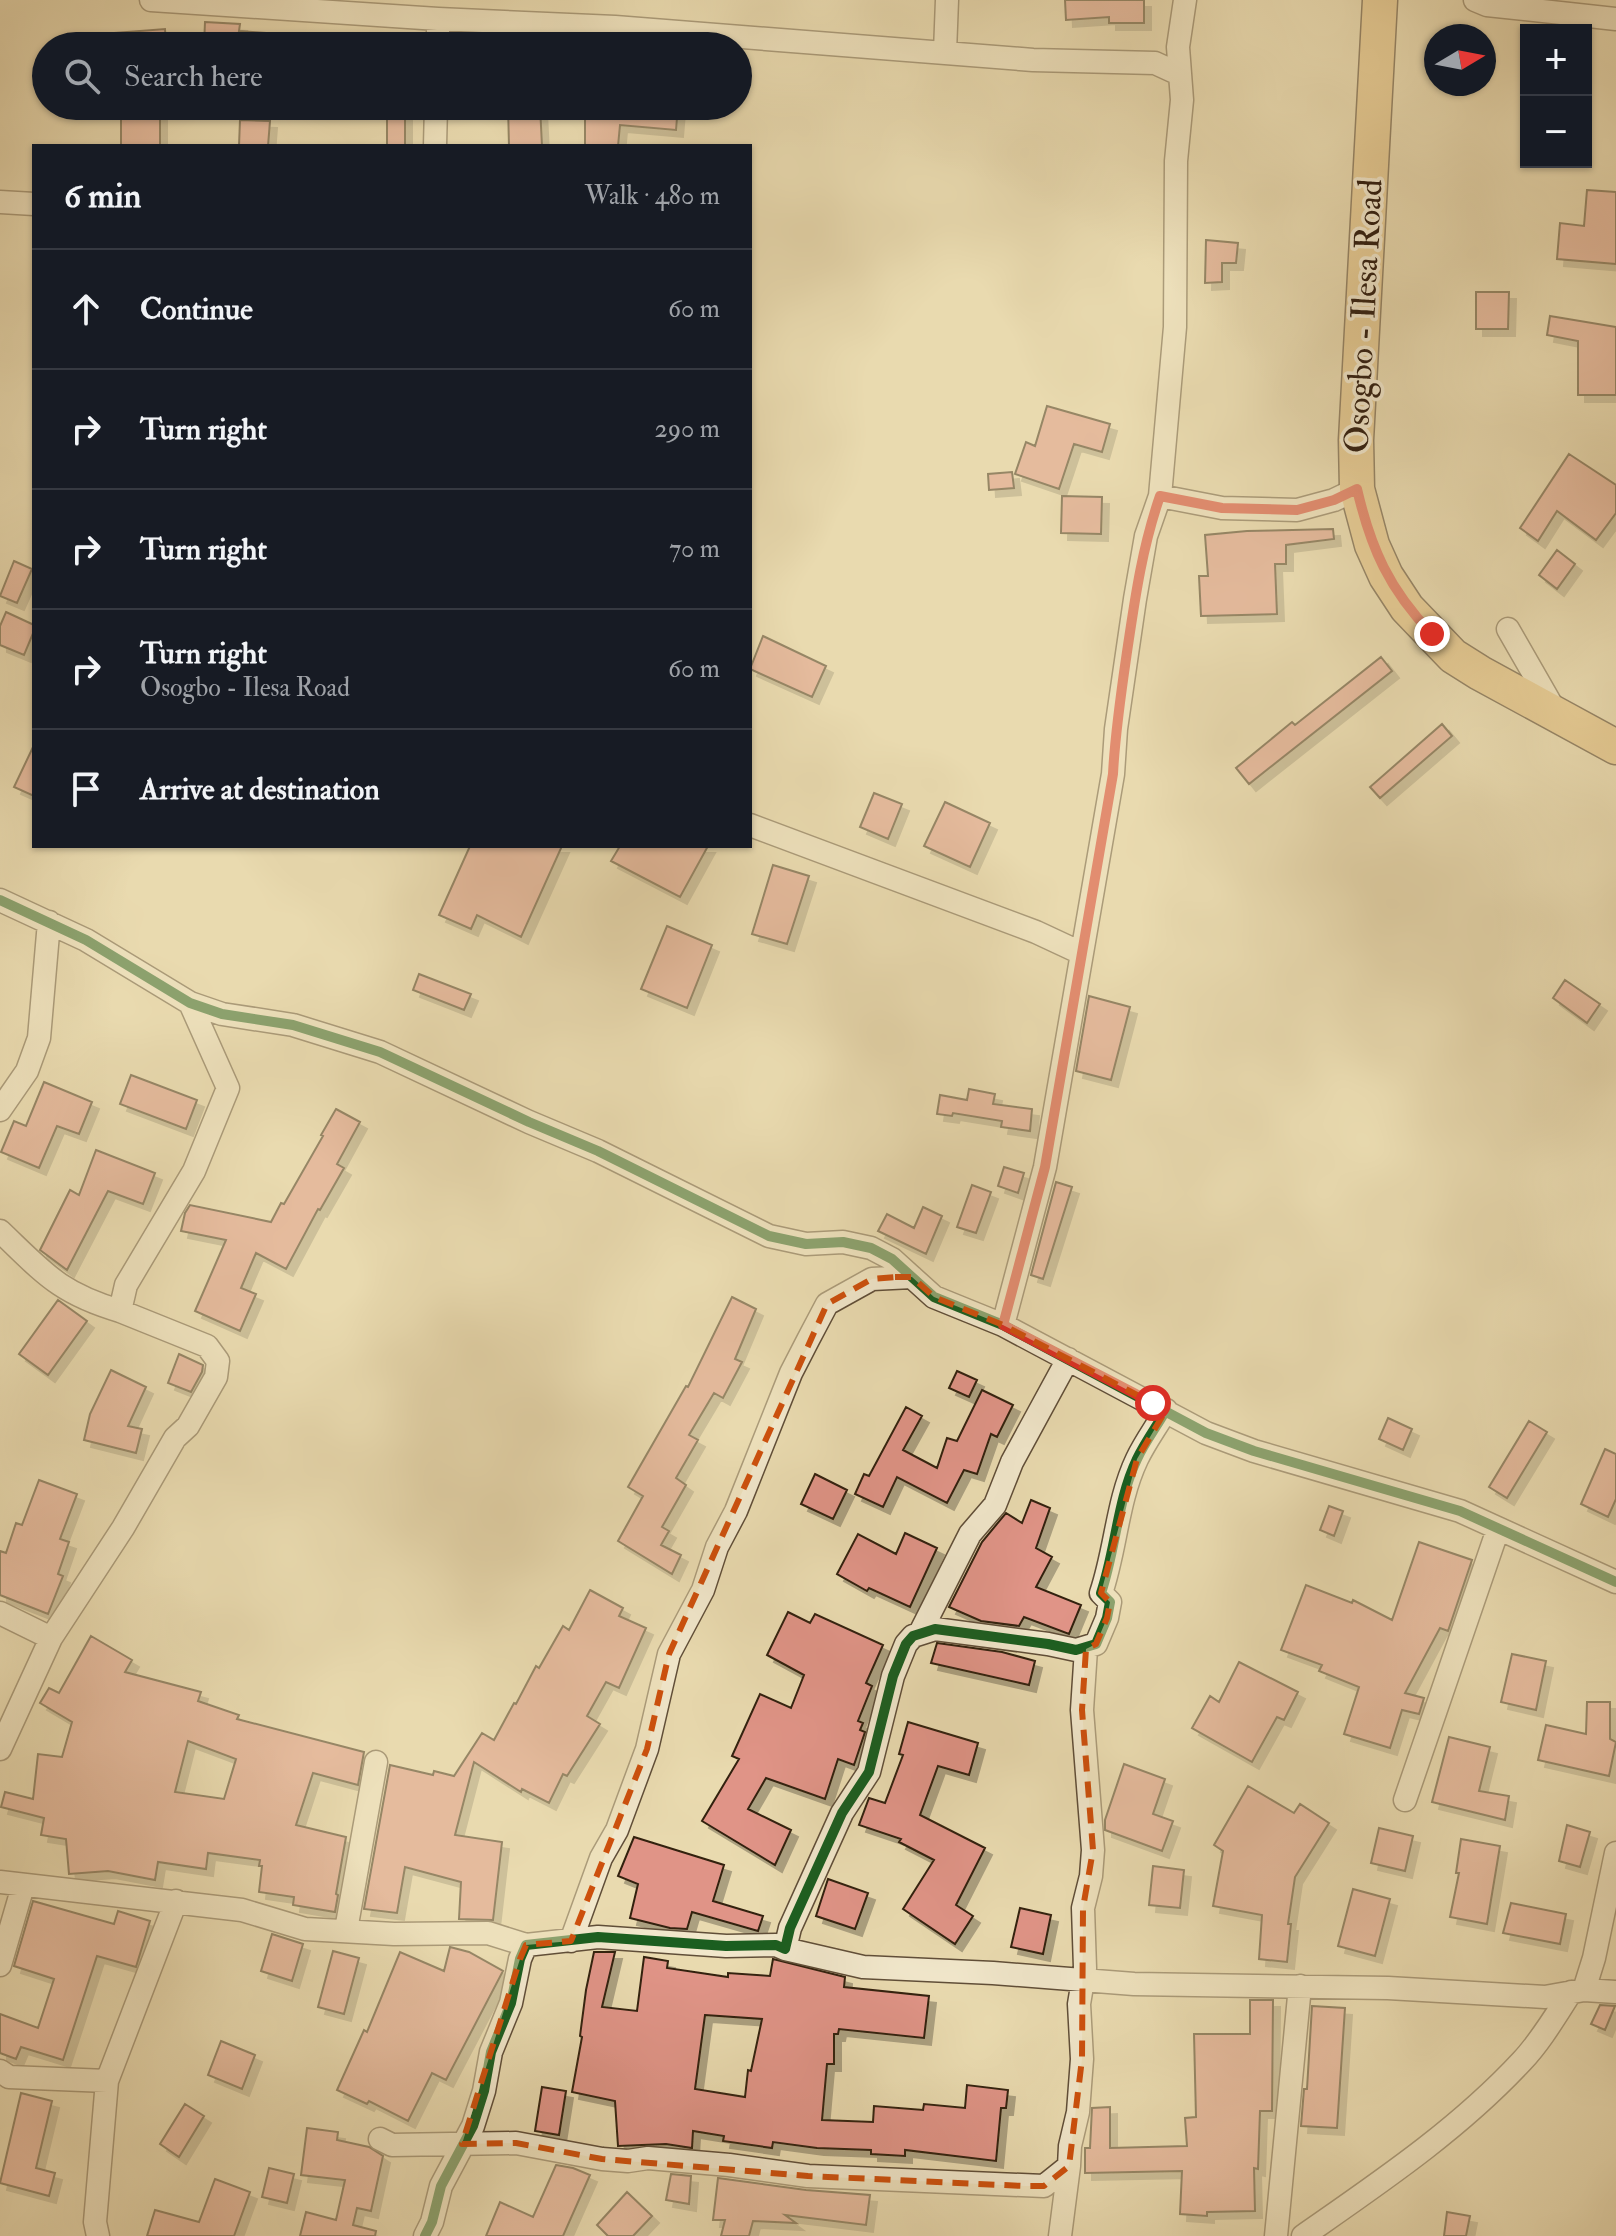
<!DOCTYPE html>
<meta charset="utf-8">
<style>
body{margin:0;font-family:"IM FELL Double Pica",serif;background:#242831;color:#f1f3f6}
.controls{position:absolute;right:24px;top:24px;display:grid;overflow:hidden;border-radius:0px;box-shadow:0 2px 6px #0004}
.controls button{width:72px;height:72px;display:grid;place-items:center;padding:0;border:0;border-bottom:2px solid #363941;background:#171b24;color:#f1f3f6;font:40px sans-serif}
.compass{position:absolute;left:1424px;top:24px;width:72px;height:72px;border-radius:50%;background:#171b24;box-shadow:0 2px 6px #0004;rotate:80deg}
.stop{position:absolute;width:24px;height:24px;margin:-18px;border:6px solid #d93025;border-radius:50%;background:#fff}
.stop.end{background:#d93025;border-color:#fff;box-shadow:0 2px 8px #0008}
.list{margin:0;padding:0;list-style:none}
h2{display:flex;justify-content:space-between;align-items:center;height:104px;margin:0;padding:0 32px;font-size:34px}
h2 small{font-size:26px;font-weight:400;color:#9ea1a6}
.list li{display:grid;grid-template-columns:52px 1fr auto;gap:24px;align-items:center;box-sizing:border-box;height:120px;padding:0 32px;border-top:2px solid #363941}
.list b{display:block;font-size:30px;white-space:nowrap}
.list p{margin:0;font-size:26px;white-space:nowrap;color:#9ea1a6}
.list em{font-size:26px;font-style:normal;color:#9ea1a6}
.icon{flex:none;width:44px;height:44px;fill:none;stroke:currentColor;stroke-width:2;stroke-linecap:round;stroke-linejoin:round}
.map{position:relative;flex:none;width:1616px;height:2236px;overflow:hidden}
.search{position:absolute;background:#171b24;box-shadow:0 2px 6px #0004;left:32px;top:32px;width:720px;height:88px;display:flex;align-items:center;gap:20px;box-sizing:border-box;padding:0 28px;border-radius:44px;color:#9ea1a6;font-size:30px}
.panel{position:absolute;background:#171b24;box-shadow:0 2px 6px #0004;left:32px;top:144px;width:720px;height:704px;border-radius:0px}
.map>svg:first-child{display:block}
</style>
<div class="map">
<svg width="1616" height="2236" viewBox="0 0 1616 2236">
<defs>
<filter id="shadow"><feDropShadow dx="7" dy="7" stdDeviation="0" flood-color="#0004"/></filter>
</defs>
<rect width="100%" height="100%" fill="#e9daaf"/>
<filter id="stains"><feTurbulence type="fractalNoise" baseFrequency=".0025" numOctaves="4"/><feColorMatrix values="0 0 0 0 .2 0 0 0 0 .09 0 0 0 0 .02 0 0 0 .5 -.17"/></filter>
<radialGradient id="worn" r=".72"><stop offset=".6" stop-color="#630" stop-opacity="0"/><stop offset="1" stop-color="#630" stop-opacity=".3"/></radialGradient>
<path fill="#e09487" stroke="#332011" stroke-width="2" fill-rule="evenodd" filter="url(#shadow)" d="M1065,0H1144V23H1109V17L1066,20Z
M205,22L240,24L239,31L279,34V46H204Z
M165,29L166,46H102V34Z
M121,106H160V146H121Z
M508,106H540L542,146H509Z
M585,106H678L676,130L620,125L618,146H585Z
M387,114H405V146H387Z
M240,120L270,121L268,146H239Z
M1587,190L1616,192V264L1557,259L1560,223L1584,226Z
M1206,240L1238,243L1236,263H1222V282L1205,283Z
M1476,292H1509L1508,329H1476Z
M1550,316L1616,327V395H1578V341L1547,335Z
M1047,406L1110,424L1102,452L1074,444L1059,489L1015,474L1026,442L1035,446Z
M1569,454L1616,485V513L1596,540L1557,511L1538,541L1520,528Z
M1012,472L1014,488L989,490L988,474Z
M1062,496L1102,497L1101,534L1061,533Z
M1333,529L1334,539L1286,545V564H1275L1277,614L1201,616L1199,576H1208L1205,535L1247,531Z
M1557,550L1575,564L1557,589L1539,575Z
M14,561L32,569L17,603L0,596Z
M6,612L34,625V631L24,655L0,645V626Z
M763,636L826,666L812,697L750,669Z
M1381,657L1392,671L1249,784L1236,768L1292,722L1295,725Z
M1442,724L1452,736L1380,798L1370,787Z
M34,745V796L14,787Z
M874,793L902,804L888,839L860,827Z
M945,802L990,823L970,867L924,846Z
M470,846H562L521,937L477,915L471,929L439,915Z
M620,846H708L680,897L611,861Z
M773,865L809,876L787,944L752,934Z
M667,926L712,945L687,1008L641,989Z
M419,974L471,994L464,1010L413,990Z
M1565,980L1600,1004L1587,1023L1553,998Z
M1089,996L1130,1007L1111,1080L1076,1071Z
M131,1075L197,1100L186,1129L120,1104Z
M44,1082L92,1102L79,1134L57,1126L39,1168L1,1152L14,1121L26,1126Z
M969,1089L995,1094L993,1104L1032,1109L1030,1131L1001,1127L1002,1121L953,1113L952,1116L937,1114L940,1095L967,1100Z
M336,1109L360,1122L337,1164L344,1168L320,1210L318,1209L286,1269L256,1253L241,1288L256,1294L240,1331L195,1311L226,1240L181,1231L185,1213L190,1205L271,1222L281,1203L284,1204L323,1136L321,1135Z
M96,1150L155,1173L143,1204L108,1191L67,1270L40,1250L70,1190L79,1195Z
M1004,1167L1024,1173L1018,1193L998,1186Z
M1056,1182L1072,1187L1043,1279L1031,1275Z
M972,1185L991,1192L976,1233L957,1227Z
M923,1207L942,1216L926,1254L878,1231L887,1214L914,1228Z
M732,1297L756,1309L735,1359L742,1362L723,1398L714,1393L689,1435L698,1440L676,1478L686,1485L662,1527L669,1531L661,1545L681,1555L672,1574L618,1541L643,1496L628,1487L686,1386L688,1387Z
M58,1300L87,1321L48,1375L19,1354Z
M179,1354L203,1365L202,1372L191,1392L168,1383Z
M111,1370L146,1387L128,1426L142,1429L136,1453L84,1440L90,1414Z
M957,1371L977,1380L969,1397L949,1388Z
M982,1390L1013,1405L997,1437L991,1434L977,1474L964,1470L947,1503L897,1477L883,1507L855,1494L864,1474L869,1476L906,1407L922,1416L903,1450L937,1468L947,1438L957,1441Z
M1388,1418L1412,1429L1403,1450L1379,1439Z
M1529,1421L1547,1432L1507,1498L1489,1487Z
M1605,1449L1616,1454V1499L1608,1517L1581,1504Z
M815,1474L847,1490L833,1519L801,1504Z
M39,1480L77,1494L60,1539L69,1542L58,1574L63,1576L48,1614L0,1595V1551L6,1553L16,1523L22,1525Z
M1031,1500L1050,1508L1036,1548L1052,1557L1036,1587L1081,1605L1069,1634L1024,1617L1019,1626L981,1621L949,1607L982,1542L1006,1513L1022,1523Z
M1329,1506L1343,1511L1334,1536L1320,1530Z
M905,1533L937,1548L910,1607L869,1588L867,1591L837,1574L858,1534L896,1554Z
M1419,1542L1472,1560L1448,1631L1440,1628L1405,1693L1424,1698L1419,1714L1402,1710L1390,1748L1344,1734L1359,1687L1319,1671L1322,1665L1281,1650L1306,1585L1352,1603L1353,1600L1392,1620Z
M590,1590L623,1608L619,1616L646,1628L619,1688L606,1682L587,1716L600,1724L567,1776L563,1774L549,1803L522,1789L521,1792L474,1762L455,1835L502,1842L493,1920L459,1919L461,1882L405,1867L397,1913L364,1909L390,1765L433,1775L434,1771L454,1776L482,1733L494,1740L514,1703L516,1704L536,1666L539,1668L563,1626L569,1630Z
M788,1612L810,1623L815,1614L883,1645L866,1683L872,1686L858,1721L863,1723L860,1730L865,1732L854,1765L838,1759L825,1799L766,1778L748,1809L791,1830L775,1865L702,1821L739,1759L732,1756L760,1694L791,1708L804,1675L767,1655Z
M91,1636L132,1660L125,1672L201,1692L198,1701L239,1715L237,1719L364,1752L358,1785L313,1773L296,1825L346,1837L336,1894L338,1895L335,1912L293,1905L294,1897L259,1892L262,1866H259L260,1860L208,1853L206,1869L158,1862L155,1880L108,1871L69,1874L66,1839L41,1835L44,1818L1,1807L5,1792L33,1799L38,1754L62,1757L72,1722L40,1703L49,1688L59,1693ZM188,1741L236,1759L224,1799L175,1792Z
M937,1643L1002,1652L1035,1661L1029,1685L931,1663Z
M1512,1654L1546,1661L1536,1710L1501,1702Z
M1239,1662L1298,1692L1284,1720L1277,1717L1252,1762L1192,1728L1210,1696L1219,1702Z
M1587,1702H1610V1739L1616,1742L1609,1776L1538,1760L1546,1725L1586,1734Z
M908,1722L978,1743L969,1775L938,1766L920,1815L985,1848L956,1905L973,1916L955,1944L903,1909L934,1860L899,1842L901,1839L859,1825L869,1798L885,1803L903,1755L899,1754Z
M1449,1737L1490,1747L1479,1791L1509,1796L1505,1820L1432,1802Z
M1124,1764L1165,1779L1153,1814L1173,1821L1162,1851L1105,1830V1820Z
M1248,1786L1294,1813L1300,1804L1329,1823L1295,1877L1288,1924H1291L1287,1962L1259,1959L1262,1915L1213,1906L1223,1851L1214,1845Z
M1567,1825L1590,1832L1580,1867L1559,1861Z
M1379,1828L1413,1836L1405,1871L1371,1863Z
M634,1837L724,1865L713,1901L763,1916L758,1931L692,1912L687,1929L670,1928L630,1918L638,1884L618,1876Z
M1461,1839L1500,1846L1487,1924L1450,1917L1459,1873H1456Z
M1153,1866L1184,1870L1180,1908L1149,1905Z
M828,1879L868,1893L855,1929L816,1916Z
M1353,1889L1390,1899L1375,1956L1338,1946Z
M33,1901L114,1924L118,1911L150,1921L136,1967L97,1956L63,2060L21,2047L16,2059L0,2053V2014L38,2028L54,1979L14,1966Z
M1511,1903L1566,1914L1560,1944L1503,1933Z
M1020,1908L1051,1915L1043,1954L1011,1947Z
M272,1934L303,1944L292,1981L261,1971Z
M450,1947L469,1952L503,1971L446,2080L432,2073L408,2121L369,2101L367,2104L337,2090L364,2030L367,2032L400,1952L444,1971Z
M333,1951L359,1958L344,2014L318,2007Z
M594,1952H615L602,2007L637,2011L644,1957L668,1961L667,1968L728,1977V1973L770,1976L773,1959L845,1977L844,1987L929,1996L924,2038L839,2029L838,2034H834V2064H827L822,2120L873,2122L874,2106L923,2110L924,2104L965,2108L967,2085L1008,2090L1006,2108H1001L996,2161L905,2150V2156L871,2154V2150L817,2148L773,2142L772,2148L723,2141L724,2136L693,2131L692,2148L666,2144L618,2146L615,2101L572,2092L582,2037L580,2036L586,1990ZM705,2015L762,2019L751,2071L748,2070L745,2097L695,2089Z
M1250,2000H1273L1272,2111H1260L1258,2169L1254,2168L1255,2211L1207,2212V2216L1180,2214L1182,2171L1085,2173V2148H1090L1092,2108L1110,2107V2148L1187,2146L1185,2118L1196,2117L1194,2034H1250Z
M1600,2005L1615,2006L1605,2030L1591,2024Z
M1312,2006L1345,2008L1337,2128L1301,2126L1304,2089H1307Z
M221,2041L255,2055L242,2089L208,2075Z
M542,2087L566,2091L559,2135L535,2131Z
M21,2093L52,2101L36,2168L55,2173L49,2196L0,2183Z
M185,2104L204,2116L179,2157L160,2144Z
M307,2128L338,2132L337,2140L369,2147L383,2156L371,2211L357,2208L353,2225L376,2231L375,2236H300L306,2212L336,2220L345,2180L301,2175Z
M556,2165L573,2168L590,2175L563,2236H486L500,2202L533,2217Z
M269,2168L294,2174L287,2203L262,2197Z
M671,2174L691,2176L689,2204L666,2200Z
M718,2178L806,2190L870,2195L866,2225L785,2215L796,2223L753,2221L749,2236H721L725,2220H713Z
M215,2179L250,2192L234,2236H147L155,2210L199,2222Z
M627,2192L652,2216L633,2236H608L597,2225Z
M1447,2212L1470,2216L1466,2236H1444Z"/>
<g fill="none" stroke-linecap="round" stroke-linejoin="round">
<g stroke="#604e38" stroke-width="25">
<path id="street" d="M151,0L438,19L615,27L1033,60L1155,63L1179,74
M1475,0L1487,5L1616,19
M438,46V19
M945,52L947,0
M435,146L436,106
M0,202L34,204
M1160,496L1222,508L1297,510L1334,500L1357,489
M1508,629L1555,711
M750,825L1036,932L1081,953
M0,900L86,940L190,1003L222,1014L293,1025L380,1052L529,1122L598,1151L769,1236L806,1244L843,1242L871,1248L892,1259L934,1297L1003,1325L1206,1433L1254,1451L1460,1511L1616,1582
M0,1110L27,1071L39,1038L49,922
M0,1231C44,1273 59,1293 120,1311
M1003,1325L1045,1167L1113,774L1116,729L1135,599L1146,536L1160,496L1175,327L1176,161L1182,100L1178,47L1185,0
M0,1613L51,1638
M921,1631L970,1534L995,1505L1012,1462L1068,1359
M0,1749L51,1638L123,1528L175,1438L188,1426L216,1377L218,1361L207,1346L120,1311L126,1285L194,1171L228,1088L190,1003
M1405,1800L1498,1529
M0,1882L242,1910L305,1929L394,1934L488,1933L526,1945
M346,1930L376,1762
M571,1941L601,1858L617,1830L647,1749L669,1654L703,1590L717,1547L736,1511L791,1373L808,1340L827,1304L872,1279L912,1277
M785,1949L863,1967L993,1973L1134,1984L1388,1988L1545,1997L1584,1990L1616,1992
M0,1965L23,1886
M1584,1990L1594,1958L1616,1853
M0,2071L9,2077L107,2081
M380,2139L392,2145L516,2143L602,2159L628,2161L648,2158L729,2165L808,2176L1044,2186L1069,2166L1070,2146L1078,2112L1082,2059L1079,2004L1085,1968L1083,1908L1091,1876L1093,1850L1082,1710L1086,1649
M98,2236L95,2222L107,2081L176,1901
M425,2236L432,2222L441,2186L473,2126L484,2091L491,2052L511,2003L520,1959L526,1945L598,1937L726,1946L776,1945L785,1949L790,1928L842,1813L869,1772L893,1676L906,1644L913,1636L935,1629L1048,1644L1076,1650L1096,1644L1107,1618L1110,1602L1101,1593C1116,1549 1117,1501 1137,1459C1145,1442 1157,1426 1166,1410
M1060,2236L1069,2166
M1276,2236L1300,1986
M1303,2236C1379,2183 1458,2130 1522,2061C1541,2041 1556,2015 1571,1992"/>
</g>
<g stroke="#332011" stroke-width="37">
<path id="primary" d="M1380,0L1356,440L1357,489L1372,545L1386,576L1407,608L1453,656L1480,673L1616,747"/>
</g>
<use href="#street" stroke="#f1e7cb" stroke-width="22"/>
<use href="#primary" stroke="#e4bd78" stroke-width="34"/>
<g stroke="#f1e7cb" stroke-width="15">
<path id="cycleway" d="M0,900L86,940L190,1003L222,1014L293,1025L380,1052L529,1122L598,1151L769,1236L806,1244L843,1242L871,1248L892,1259L934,1297L1003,1325L1206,1433L1254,1451L1460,1511L1616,1582
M425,2236L432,2222L441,2186L473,2126L484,2091L491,2052L511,2003L520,1959L526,1945L598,1937L726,1946L776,1945L785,1949L790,1928L842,1813L869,1772L893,1676L906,1644L913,1636L935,1629L1048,1644L1076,1650L1096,1644L1107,1618L1110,1602L1101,1593C1116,1549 1117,1501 1137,1459C1145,1442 1157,1426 1166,1410"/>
</g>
<use href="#cycleway" stroke="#1b5e20" stroke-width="10"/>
</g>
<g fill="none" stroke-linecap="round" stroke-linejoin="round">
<path stroke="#d93025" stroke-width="10" d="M1153,1403L1003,1325L1045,1167L1113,774C1115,733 1121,693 1127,652C1135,598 1142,548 1160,496L1222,508L1297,510L1334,500L1357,489C1371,549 1389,589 1432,634"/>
</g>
<path d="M0 0H1616V2236H0ZM895,1277H912L934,1297L1003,1325L1166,1410L1137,1459L1101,1593L1110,1602L1107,1618L1096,1644L1086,1649L1082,1710L1093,1850L1083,1908L1082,2059L1069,2166L1044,2186H1024L808,2176L602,2159L516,2143L462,2144L520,1959L526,1945L571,1941L647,1749L669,1654L827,1304L872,1279Z" fill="#e9daaf" fill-opacity=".55" fill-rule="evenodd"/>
<path fill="none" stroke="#cd500d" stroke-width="6" stroke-dasharray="16 10" stroke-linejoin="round" d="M895,1277H912L934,1297L1003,1325L1166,1410L1137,1459L1101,1593L1110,1602L1107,1618L1096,1644L1086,1649L1082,1710L1093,1850L1083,1908L1082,2059L1069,2166L1044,2186H1024L808,2176L602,2159L516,2143L462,2144L520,1959L526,1945L571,1941L647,1749L669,1654L827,1304L872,1279Z"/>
<g text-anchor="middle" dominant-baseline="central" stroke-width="7" stroke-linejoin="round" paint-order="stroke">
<g font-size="34" fill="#332011" stroke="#f1e7cb">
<text transform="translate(1364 316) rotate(-87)">Osogbo - Ilesa Road</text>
</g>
</g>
<rect width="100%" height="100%" filter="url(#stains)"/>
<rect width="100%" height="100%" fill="url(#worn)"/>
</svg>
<div class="controls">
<button>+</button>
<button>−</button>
</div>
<svg class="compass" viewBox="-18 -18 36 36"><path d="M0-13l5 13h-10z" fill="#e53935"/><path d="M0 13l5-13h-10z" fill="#9ea1a6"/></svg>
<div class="stop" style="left:1153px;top:1403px"></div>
<div class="stop end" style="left:1432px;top:634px"></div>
<div class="search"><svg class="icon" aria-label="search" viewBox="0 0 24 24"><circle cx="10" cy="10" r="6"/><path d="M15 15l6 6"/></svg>Search here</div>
<section class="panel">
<h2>6 min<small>Walk · 480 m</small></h2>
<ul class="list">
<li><svg class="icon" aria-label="ahead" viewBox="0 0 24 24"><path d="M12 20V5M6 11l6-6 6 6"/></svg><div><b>Continue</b></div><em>60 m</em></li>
<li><svg class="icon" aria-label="right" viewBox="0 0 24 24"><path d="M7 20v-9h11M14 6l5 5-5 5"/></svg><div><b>Turn right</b></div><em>290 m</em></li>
<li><svg class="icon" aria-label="right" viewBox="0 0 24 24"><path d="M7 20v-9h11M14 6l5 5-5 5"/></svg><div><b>Turn right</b></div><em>70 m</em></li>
<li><svg class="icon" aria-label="right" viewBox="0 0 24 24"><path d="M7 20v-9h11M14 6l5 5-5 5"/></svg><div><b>Turn right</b><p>Osogbo - Ilesa Road</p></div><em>60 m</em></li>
<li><svg class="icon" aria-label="arrive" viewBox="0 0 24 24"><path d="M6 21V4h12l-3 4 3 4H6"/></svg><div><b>Arrive at destination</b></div></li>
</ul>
</section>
</div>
